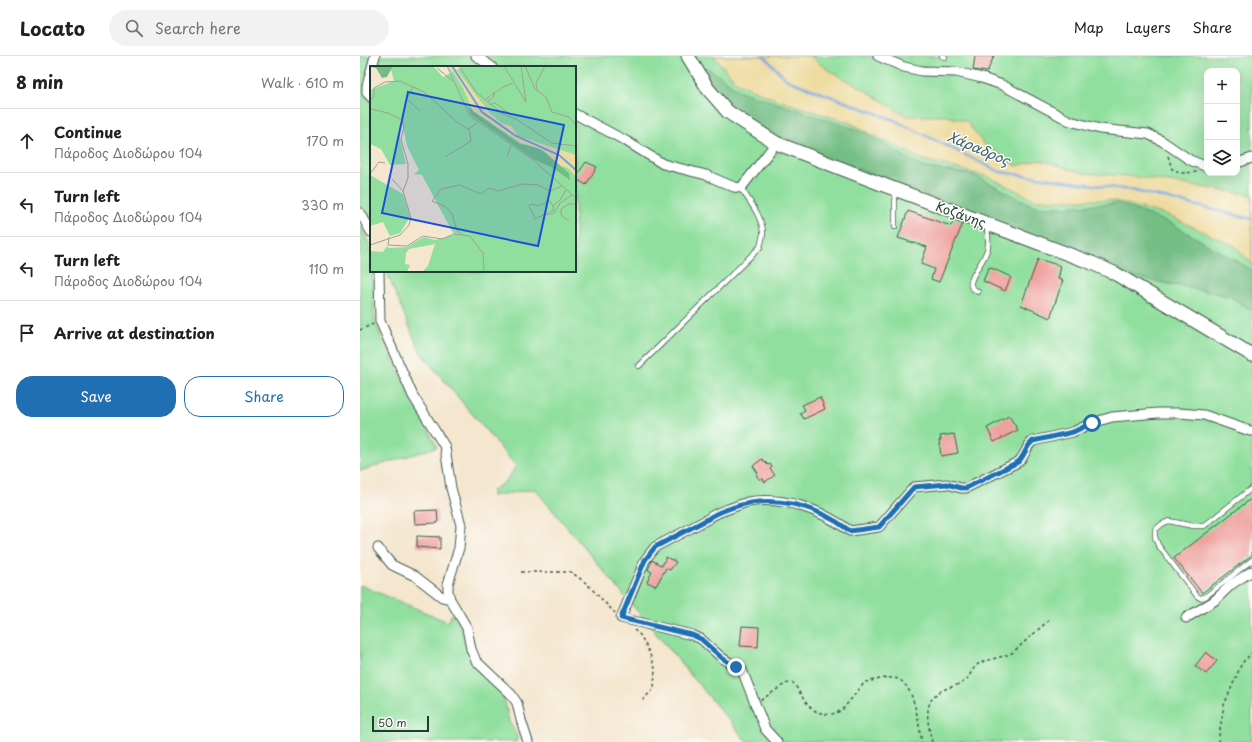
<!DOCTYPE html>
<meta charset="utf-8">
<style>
body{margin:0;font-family:"Playpen Sans",sans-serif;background:#f2f2f2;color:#202124}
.controls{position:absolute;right:12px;top:12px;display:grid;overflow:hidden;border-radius:8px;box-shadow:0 4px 16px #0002}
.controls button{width:36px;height:36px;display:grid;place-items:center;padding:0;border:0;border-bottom:1px solid #e0e0e0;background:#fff;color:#202124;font:20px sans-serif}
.scale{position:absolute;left:12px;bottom:10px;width:57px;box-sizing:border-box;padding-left:4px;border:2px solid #1f3d34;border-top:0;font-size:11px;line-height:14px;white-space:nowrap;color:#1f3d34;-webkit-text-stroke:3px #fdfcf7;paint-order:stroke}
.stop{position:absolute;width:12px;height:12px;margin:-9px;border:3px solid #1f6fb2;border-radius:50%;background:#fff}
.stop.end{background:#1f6fb2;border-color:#fff;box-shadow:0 1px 4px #0008}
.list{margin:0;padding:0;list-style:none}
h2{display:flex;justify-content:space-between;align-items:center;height:52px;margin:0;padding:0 16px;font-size:17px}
h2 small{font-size:13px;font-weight:400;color:#757577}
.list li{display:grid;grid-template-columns:26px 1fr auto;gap:12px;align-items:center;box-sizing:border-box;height:64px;padding:0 16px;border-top:1px solid #e0e0e0}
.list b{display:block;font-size:15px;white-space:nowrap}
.list p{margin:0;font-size:13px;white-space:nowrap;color:#757577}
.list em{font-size:13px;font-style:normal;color:#757577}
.actions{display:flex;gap:8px;padding:12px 16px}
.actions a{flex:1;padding:9px 0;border:1px solid #1f6fb2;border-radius:16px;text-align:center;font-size:14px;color:#1f6fb2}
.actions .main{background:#1f6fb2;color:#fff}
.icon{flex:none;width:22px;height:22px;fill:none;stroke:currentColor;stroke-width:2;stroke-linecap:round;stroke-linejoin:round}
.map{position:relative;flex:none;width:892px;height:686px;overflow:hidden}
header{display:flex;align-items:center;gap:24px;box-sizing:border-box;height:56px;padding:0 20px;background:#fff;border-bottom:1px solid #e0e0e0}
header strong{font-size:19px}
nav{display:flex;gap:22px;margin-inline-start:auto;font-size:14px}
.search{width:280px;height:36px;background:#f2f2f2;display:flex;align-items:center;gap:10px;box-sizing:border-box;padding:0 14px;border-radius:22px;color:#757577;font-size:15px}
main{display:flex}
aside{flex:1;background:#fff}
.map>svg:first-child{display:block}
</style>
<header>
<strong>Locato</strong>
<div class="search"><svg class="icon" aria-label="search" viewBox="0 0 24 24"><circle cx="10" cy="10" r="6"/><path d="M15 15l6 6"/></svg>Search here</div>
<nav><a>Map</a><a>Layers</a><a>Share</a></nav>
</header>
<main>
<aside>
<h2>8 min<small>Walk · 610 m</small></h2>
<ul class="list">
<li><svg class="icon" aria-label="ahead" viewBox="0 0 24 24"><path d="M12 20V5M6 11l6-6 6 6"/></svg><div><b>Continue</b><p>Πάροδος Διοδώρου 104</p></div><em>170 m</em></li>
<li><svg class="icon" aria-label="left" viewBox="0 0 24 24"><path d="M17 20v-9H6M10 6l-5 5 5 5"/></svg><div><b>Turn left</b><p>Πάροδος Διοδώρου 104</p></div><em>330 m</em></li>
<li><svg class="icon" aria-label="left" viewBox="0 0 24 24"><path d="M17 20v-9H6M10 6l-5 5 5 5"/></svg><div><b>Turn left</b><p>Πάροδος Διοδώρου 104</p></div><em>110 m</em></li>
<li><svg class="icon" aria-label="arrive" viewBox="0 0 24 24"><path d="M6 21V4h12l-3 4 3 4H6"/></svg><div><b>Arrive at destination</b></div></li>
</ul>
<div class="actions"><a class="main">Save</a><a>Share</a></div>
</aside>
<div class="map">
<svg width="892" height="686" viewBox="0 0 892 686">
<rect width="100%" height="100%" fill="#fdfcf7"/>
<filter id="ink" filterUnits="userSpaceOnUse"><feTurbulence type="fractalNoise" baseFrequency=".025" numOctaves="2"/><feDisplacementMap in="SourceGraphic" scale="8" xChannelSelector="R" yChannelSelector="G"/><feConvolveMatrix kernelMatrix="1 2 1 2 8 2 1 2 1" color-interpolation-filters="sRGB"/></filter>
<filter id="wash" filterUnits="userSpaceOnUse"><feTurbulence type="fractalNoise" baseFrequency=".012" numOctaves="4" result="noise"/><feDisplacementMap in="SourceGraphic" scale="16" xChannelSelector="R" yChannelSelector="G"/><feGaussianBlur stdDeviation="0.9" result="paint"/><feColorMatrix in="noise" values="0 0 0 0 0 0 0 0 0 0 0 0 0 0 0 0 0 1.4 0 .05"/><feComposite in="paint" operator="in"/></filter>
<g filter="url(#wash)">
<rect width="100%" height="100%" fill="#f4e6cf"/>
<path fill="#90df9e" stroke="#588e69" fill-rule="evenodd" d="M0,0H892V686H387L175,433L132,440V435L146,425L156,410L60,296L26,215H215V11H11V180L0,154ZM847,15H877V117H847Z
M0,169L11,192V215H13L14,258L18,274L77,391L0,415Z
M0,529L88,566L92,558L101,570L106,591L142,634L149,665L157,680V686H0Z"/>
<path fill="#74be85" stroke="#4a7e5c" d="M348,12L380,35L504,76L562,111L614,119L674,150L702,151L758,147L812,168L892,214V254L869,240L774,221L631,164L448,94L404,74L373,53L346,22Z"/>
<path fill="#eeda9e" stroke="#868c69" d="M354,0H450L468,14L500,31L546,60H586L606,65L624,88L656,110L680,104L723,117L770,120L892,139V208L875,190L806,159L760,146L748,144H675L629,121L561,103L488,66L417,44L376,26Z"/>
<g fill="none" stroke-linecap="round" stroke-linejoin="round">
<path stroke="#71a3dc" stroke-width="2.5" d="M404,0L427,24L534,64L640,116L771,134L892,163"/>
</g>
<g id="blocks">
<path fill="#efa19e" d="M615,0H634L627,16L613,14Z
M226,106L237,111L226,129L215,122Z
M548,155L591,170L594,164L603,167L579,226L571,223L574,213L561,208L567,191L538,182Z
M678,203L701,210L698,223L703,224L690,262L661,249Z
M629,211L651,221L645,235L623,225Z
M460,341L465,353L444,363L440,357L445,354L442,349Z
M649,360L658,374L634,386L627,372Z
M594,378L598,397L581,400L579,384H581L580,380Z
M402,403L408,409L410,408L412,411L410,413L415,419L405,426L402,422L400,424L396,419L398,417L393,410Z
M892,442V499L842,537L814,502Z
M77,454L78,467L55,468L54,455Z
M57,480L80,481V493L57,491Z
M306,501L316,506L310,514L306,512L296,530L287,526L292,516L288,514L292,504L302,510Z
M382,570L399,571L398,591L380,590Z
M846,596L857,605L846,618L835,610Z"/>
</g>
</g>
<g filter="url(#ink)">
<use href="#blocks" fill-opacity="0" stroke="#3f564b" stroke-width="1"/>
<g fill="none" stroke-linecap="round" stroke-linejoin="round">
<g stroke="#3f564b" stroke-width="6">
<path id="lane" d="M582,0L585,1
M535,171V135
M618,236C615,234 612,232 611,230C608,221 628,202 628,189C629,183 627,176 627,170
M279,310L400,191C401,187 403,181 403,176C402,160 389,145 381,132
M892,432L844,470H833L809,465L802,468L795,474V481L798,489L837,540L840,542L845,541L892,504"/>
</g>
<g stroke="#3f564b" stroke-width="11">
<path id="street" d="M116,0L132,11
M518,0L544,11L562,15L596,16L622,22L642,29L710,65L740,73L788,78L802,85L830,104L847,111
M12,11L15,0
M11,14L7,30V37L11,41
M215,58L266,85L303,108L346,119L374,131L381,132L416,87
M877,107L892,102
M0,157L1,158L11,176
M19,215L20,265L53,340L85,391L91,432L101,469L99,492L88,528V535L90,543L107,572L111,593L116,605L151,638L157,647L161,664L168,686
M18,492L32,509L55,520L82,541L90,543
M826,562L854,545L872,528L892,515
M417,686L405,673L382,614L362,602L341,583L332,579L261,562L285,504L295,491L348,463C355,457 363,455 371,452C376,450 382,448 388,446C424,440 462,454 490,475L519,471L554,431L587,428L601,432H606L658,406C666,400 665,391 673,385L713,376L732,367L752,361L798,357H819L844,359L890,375H892"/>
</g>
<g stroke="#3f564b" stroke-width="15">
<path id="secondary" d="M328,0L348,33L368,56L416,87L529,131L732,207L756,218L892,299"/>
</g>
<path stroke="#3f564b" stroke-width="1.5" stroke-dasharray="3 3" stroke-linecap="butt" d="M808,100L812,113L822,117L837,116
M0,274L13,268
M161,516H211L226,527L255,557
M274,574L280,579L287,591L295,612L294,632L281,646
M401,644L425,628L432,626L435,629C444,643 449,658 469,658C475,658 479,656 483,653L505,626C514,625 524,621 533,622C555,623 558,669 562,686
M572,686C568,668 561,644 583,634C590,631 600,629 606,624C610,620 612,613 617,609C623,603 643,602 652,597L689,564
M858,686L864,649L882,607L892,597"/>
<use href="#lane" stroke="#fff" stroke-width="4.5"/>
<use href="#street" stroke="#fff" stroke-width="9"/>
<use href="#secondary" stroke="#fff" stroke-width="13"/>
</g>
</g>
<g fill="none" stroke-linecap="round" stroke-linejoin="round" filter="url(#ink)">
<path stroke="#1f6fb2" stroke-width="5" d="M376,611L362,602L341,583L332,579L261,562L285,504L295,491L348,463C355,457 363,455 371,452C412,437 456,449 490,475L519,471L554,431L587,428L601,432H606L658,406C665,400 665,391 673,385L713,376L732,367"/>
</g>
<g text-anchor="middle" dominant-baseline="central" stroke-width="3" stroke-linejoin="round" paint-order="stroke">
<g font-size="13" fill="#1f3d34" stroke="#fdfcf7">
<text transform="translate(601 158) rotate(20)">Κοζάνης</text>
</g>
<g font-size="14" font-style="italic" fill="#3c616f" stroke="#fdfcf7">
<text transform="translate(619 92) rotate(23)">Χάραδρος</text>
</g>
</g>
<g transform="translate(10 10)">
<rect width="206" height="206" fill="#f4e6cf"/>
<path d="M20,0H63L73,11L81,7L78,0L83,6L94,0H206V206H52L58,200L65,178L39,183L36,187L35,198L40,199L37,206H0V185L13,186L17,180L19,182L37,181L54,171L65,174L84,169L52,109L44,108L49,104L37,80L31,51L30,72L36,98L20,99L11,83L0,78V24L24,15ZM0,109L33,128L40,151L30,167L20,170L13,156L0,160Z" fill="#90df9e"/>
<path d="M23,0L17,11L12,12L6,2L0,1ZM98,41L150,78L165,80L174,86L199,107L200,114L181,101L165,94L101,49Z" fill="#74be85"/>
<path d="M80,0H84L119,46L131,57L141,60L148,70L206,89V111L198,102L191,100L173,84L151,77L103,45L93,22Z" fill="#eeda9e"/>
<path fill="none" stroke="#71a3dc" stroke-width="2" d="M82,0L112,46L146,70L189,89L206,104"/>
<path fill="none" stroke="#9fa291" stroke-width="1" d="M77,0L100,50L162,93L206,132M89,0L106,26L133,48L146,53L182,77L206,80M134,0L156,36L151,0M155,0L165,23L176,31L182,46L199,51L206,59M67,2L83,15M43,21L37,33L50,45M4,22L15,16L30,15L54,26L87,56L98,63L107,57M167,24L166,17L175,0M116,33L133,21L143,17M0,35L4,30V22M118,35L124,31V26M119,39L125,37L140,48M0,43L18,47L32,54L34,61L31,73L38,98V112L33,125L41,152L39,159L30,169L0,179M75,91L101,75L99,63M137,91L141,79M0,108L9,96L15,97M22,113L33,125M183,140L184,144L165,153L159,140L162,138L168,140L180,135L183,140L190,134L196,124M176,149L184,147L190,137L202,129M199,155L191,149V143L199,138H206M93,169L87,165L82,148L76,141L62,135L71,123L90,119L111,128L119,122L128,125L153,118L168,119L180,125L192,120M19,171L18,179L37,180L53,170L72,173L84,168L100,170L113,187L114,206"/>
<path fill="#1d4ed8" fill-opacity="0.15" stroke="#1d4ed8" stroke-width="2" d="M38,26L194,59L168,180L12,147Z"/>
<rect width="206" height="206" fill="none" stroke="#1f3d34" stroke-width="2"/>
</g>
</svg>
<div class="controls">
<button>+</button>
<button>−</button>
<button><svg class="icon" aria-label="layers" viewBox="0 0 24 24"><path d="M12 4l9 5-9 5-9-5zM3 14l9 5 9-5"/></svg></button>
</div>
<div class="scale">50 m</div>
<div class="stop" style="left:732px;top:367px"></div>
<div class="stop end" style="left:376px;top:611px"></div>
</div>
</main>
